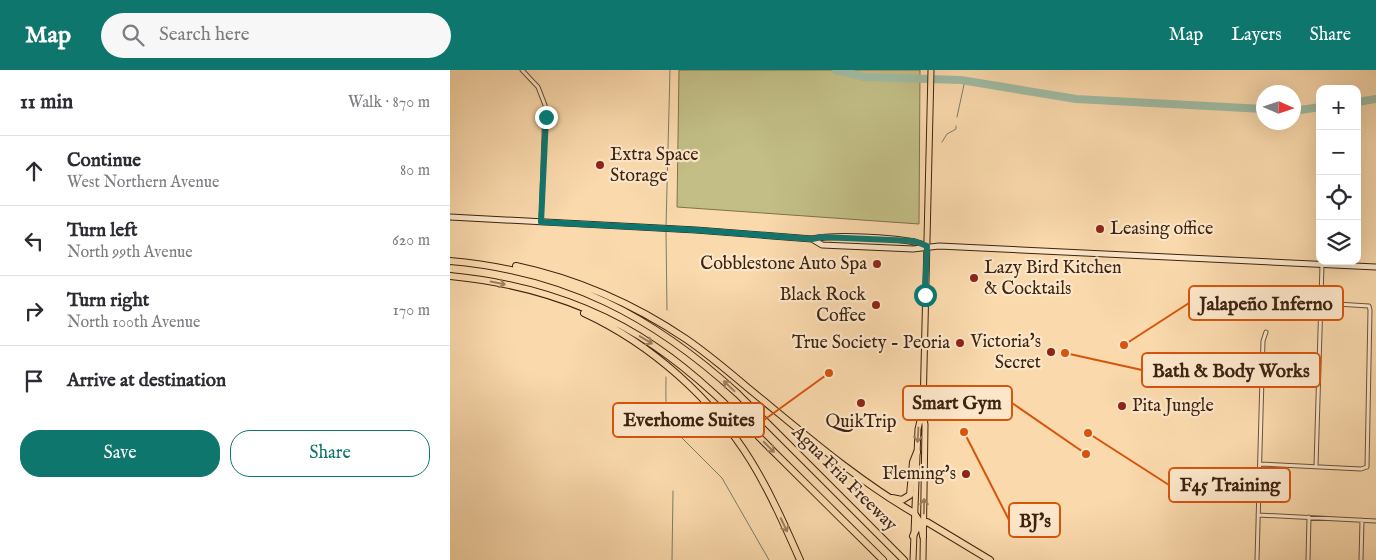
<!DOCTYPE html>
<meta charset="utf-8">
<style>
body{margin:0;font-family:"IM FELL English",serif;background:#f7f7f7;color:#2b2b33}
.controls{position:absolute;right:15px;top:15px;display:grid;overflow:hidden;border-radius:10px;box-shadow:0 5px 20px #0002}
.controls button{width:45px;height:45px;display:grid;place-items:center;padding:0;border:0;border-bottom:1px solid #e1e1e2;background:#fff;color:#2b2b33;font:25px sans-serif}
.compass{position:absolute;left:806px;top:15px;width:45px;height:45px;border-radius:50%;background:#fff;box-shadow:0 5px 20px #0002;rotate:93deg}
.stop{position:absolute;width:15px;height:15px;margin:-11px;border:4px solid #0f766e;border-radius:50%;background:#fff}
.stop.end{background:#0f766e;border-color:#fff;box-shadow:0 1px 5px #0008}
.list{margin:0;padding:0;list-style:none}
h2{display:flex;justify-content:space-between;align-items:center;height:65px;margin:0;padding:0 20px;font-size:21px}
h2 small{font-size:16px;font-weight:400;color:#7c7c81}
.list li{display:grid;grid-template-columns:32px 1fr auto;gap:15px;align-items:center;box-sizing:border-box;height:70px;padding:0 20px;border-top:1px solid #e1e1e2}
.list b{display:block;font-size:19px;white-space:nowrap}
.list p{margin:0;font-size:16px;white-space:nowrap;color:#7c7c81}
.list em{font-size:16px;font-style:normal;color:#7c7c81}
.actions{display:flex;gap:10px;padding:15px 20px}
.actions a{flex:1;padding:11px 0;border:1px solid #0f766e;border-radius:20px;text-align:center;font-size:18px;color:#0f766e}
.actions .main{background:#0f766e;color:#fff}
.icon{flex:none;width:28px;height:28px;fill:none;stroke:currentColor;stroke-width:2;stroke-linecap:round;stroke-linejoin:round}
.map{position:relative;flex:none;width:926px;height:490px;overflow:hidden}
header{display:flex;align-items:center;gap:30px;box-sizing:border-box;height:70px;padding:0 25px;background:#0f766e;color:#fff}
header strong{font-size:24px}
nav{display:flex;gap:28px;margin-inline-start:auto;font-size:18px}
.search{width:350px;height:45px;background:#f7f7f7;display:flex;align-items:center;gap:12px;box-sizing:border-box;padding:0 18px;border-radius:28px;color:#7c7c81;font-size:19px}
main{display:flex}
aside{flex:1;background:#fff}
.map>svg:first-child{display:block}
</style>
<header>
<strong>Map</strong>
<div class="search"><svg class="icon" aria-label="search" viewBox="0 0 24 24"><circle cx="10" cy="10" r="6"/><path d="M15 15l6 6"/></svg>Search here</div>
<nav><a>Map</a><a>Layers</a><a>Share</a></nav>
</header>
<main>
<aside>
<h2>11 min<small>Walk · 870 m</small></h2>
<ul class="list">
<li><svg class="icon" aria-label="ahead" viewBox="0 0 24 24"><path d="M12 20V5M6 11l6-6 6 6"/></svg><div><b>Continue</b><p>West Northern Avenue</p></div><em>80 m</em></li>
<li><svg class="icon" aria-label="left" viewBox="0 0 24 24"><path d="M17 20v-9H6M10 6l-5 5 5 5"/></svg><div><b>Turn left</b><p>North 99th Avenue</p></div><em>620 m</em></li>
<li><svg class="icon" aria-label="right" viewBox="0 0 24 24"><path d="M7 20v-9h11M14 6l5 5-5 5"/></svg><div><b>Turn right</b><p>North 100th Avenue</p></div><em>170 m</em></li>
<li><svg class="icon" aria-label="arrive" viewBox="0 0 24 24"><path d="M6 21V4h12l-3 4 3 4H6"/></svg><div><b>Arrive at destination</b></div></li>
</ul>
<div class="actions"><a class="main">Save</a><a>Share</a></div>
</aside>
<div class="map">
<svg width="926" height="490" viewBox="0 0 926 490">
<rect width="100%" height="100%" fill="#fad9ac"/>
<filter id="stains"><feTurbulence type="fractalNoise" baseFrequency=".004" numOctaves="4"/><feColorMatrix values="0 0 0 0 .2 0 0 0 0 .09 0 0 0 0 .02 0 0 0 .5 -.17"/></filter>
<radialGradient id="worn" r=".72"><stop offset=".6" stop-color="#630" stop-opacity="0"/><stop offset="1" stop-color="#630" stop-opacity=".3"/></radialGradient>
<path fill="#c2be86" stroke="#80704b" d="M229,0H470L469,154L227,137Z"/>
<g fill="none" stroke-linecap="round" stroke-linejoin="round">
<path stroke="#787e69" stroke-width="1" d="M507,47L515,10
M492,72L497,64L506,59V56
M216,157L220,0
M216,161L217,240
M216,307C216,327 214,344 225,361L272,408L319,490
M222,490L223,421"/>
<path stroke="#9fbba4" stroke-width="8" d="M386,0L414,7L511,10L626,29L814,39
M907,32L926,29
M844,41L870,37"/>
<g stroke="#6c5037" stroke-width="5">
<path id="street" d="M72,0L88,17L95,35L91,152
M813,290L869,291
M810,394L911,399L917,397L920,240L919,236L871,233
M866,396L872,195
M808,445L926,451
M807,490L813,271L816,262
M858,490L859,447
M911,490L912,450"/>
</g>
<g stroke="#3d2310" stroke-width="7">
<path id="secondary" d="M0,147L246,160L362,169C384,164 453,167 475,175
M362,169L372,175L463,179L489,176L926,197"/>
</g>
<g stroke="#3d2310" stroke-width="7">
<path id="primary" d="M463,490L468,359L472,342
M473,490L475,355L473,339L481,0"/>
</g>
<g stroke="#3d2310" stroke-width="8">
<path id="highway" d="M0,191C116,201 203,246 288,324L454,490
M66,196C127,209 184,234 236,269C258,284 278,301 298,318C352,362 404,408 464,443L471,454L473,466
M0,206C73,213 145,235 206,277C250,307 287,345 325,383C361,419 397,454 433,490
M134,243C201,274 262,328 301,391C320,422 335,456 350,490
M442,428L452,430L460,425L463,392L467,382
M463,466L468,456L477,452L540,490"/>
</g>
<use href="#street" stroke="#fce6c9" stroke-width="3"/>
<use href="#secondary" stroke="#fce6c9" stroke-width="5"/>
<use href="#primary" stroke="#fad9ac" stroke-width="5"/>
<use href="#highway" stroke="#fad9ac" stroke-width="6"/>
</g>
<defs><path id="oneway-shaft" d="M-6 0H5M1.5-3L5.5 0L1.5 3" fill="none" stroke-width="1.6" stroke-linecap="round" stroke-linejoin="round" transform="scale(1.25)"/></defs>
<g stroke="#9c7e5e">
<use href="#oneway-shaft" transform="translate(48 213) rotate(11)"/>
<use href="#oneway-shaft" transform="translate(196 270) rotate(31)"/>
<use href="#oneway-shaft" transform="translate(279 316) rotate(-137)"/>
<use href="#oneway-shaft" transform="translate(468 365) rotate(93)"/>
<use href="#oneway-shaft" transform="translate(319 377) rotate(45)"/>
<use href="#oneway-shaft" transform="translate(474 436) rotate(-89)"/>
<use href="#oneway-shaft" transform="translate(334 455) rotate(65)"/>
</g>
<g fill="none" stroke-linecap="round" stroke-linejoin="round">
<path stroke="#0f766e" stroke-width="6" d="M96,47L91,152L246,160L362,169L372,167L464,171L477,176L475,225"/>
</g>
<g fill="#8f2418" stroke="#fce6c9" stroke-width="2">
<circle cx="150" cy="95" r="5"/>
<circle cx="650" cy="159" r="5"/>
<circle cx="427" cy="194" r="5"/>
<circle cx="524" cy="208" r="5"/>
<circle cx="426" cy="235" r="5"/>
<circle cx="510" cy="273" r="5"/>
<circle cx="601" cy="282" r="5"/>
<circle cx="411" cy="333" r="5"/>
<circle cx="672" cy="336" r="5"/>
<circle cx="516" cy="404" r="5"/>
</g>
<g text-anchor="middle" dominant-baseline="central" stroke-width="4.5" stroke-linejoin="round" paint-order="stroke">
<g font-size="18" fill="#3d2310" stroke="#fce6c9" text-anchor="end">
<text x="160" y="85" text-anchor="start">Extra Space<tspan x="160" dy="21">Storage</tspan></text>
<text x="660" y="159" text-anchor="start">Leasing office</text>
<text x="417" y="194">Cobblestone Auto Spa</text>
<text x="534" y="198" text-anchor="start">Lazy Bird Kitchen<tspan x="534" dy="21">&amp; Cocktails</tspan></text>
<text x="416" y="225">Black Rock<tspan x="416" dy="21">Coffee</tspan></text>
<text x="591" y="272">Victoria's<tspan x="591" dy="21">Secret</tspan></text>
<text x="500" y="273">True Society - Peoria</text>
<text x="682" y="336" text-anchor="start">Pita Jungle</text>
<text x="411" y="352" text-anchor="middle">QuikTrip</text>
<text x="506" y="404">Fleming's</text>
</g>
<g font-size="18" fill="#3d2310" stroke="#fce6c9">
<text transform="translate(394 409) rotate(45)">Agua Fria Freeway</text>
</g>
</g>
<path fill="none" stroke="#d7540c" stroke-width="2" d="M674 275L739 233M615 283L692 300M636 384L562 333M379 303L314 350M638 363L719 415M514 362L559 450"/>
<g fill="#d7540c" stroke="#fce6c9" stroke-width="2">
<circle cx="674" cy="275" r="5"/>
<circle cx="615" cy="283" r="5"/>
<circle cx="636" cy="384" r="5"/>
<circle cx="379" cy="303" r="5"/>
<circle cx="638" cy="363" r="5"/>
<circle cx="514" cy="362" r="5"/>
</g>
<g fill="#fce6c9" stroke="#d7540c" stroke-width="2">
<rect x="739" y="216" width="154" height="34" rx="5"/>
<rect x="692" y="283" width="178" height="34" rx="5"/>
<rect x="453" y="316" width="109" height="34" rx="5"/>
<rect x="163" y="333" width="151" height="34" rx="5"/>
<rect x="719" y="398" width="121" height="34" rx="5"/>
<rect x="559" y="433" width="51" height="34" rx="5"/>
</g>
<g font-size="19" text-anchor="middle" font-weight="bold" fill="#3d2310">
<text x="816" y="240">Jalapeño Inferno</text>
<text x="781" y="307">Bath &amp; Body Works</text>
<text x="507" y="339">Smart Gym</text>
<text x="239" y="356">Everhome Suites</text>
<text x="780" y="421">F45 Training</text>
<text x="585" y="457">BJ's</text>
</g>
<rect width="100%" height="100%" filter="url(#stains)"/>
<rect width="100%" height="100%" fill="url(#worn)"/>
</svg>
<div class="controls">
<button>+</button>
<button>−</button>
<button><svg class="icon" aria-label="locate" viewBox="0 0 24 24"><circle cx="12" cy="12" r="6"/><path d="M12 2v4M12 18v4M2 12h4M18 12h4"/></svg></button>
<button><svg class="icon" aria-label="layers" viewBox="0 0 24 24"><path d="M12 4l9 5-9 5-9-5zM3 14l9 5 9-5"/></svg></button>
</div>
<svg class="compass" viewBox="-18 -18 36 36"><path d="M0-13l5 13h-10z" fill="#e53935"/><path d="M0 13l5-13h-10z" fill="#7c7c81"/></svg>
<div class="stop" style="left:475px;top:225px"></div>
<div class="stop end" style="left:96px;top:47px"></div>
</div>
</main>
